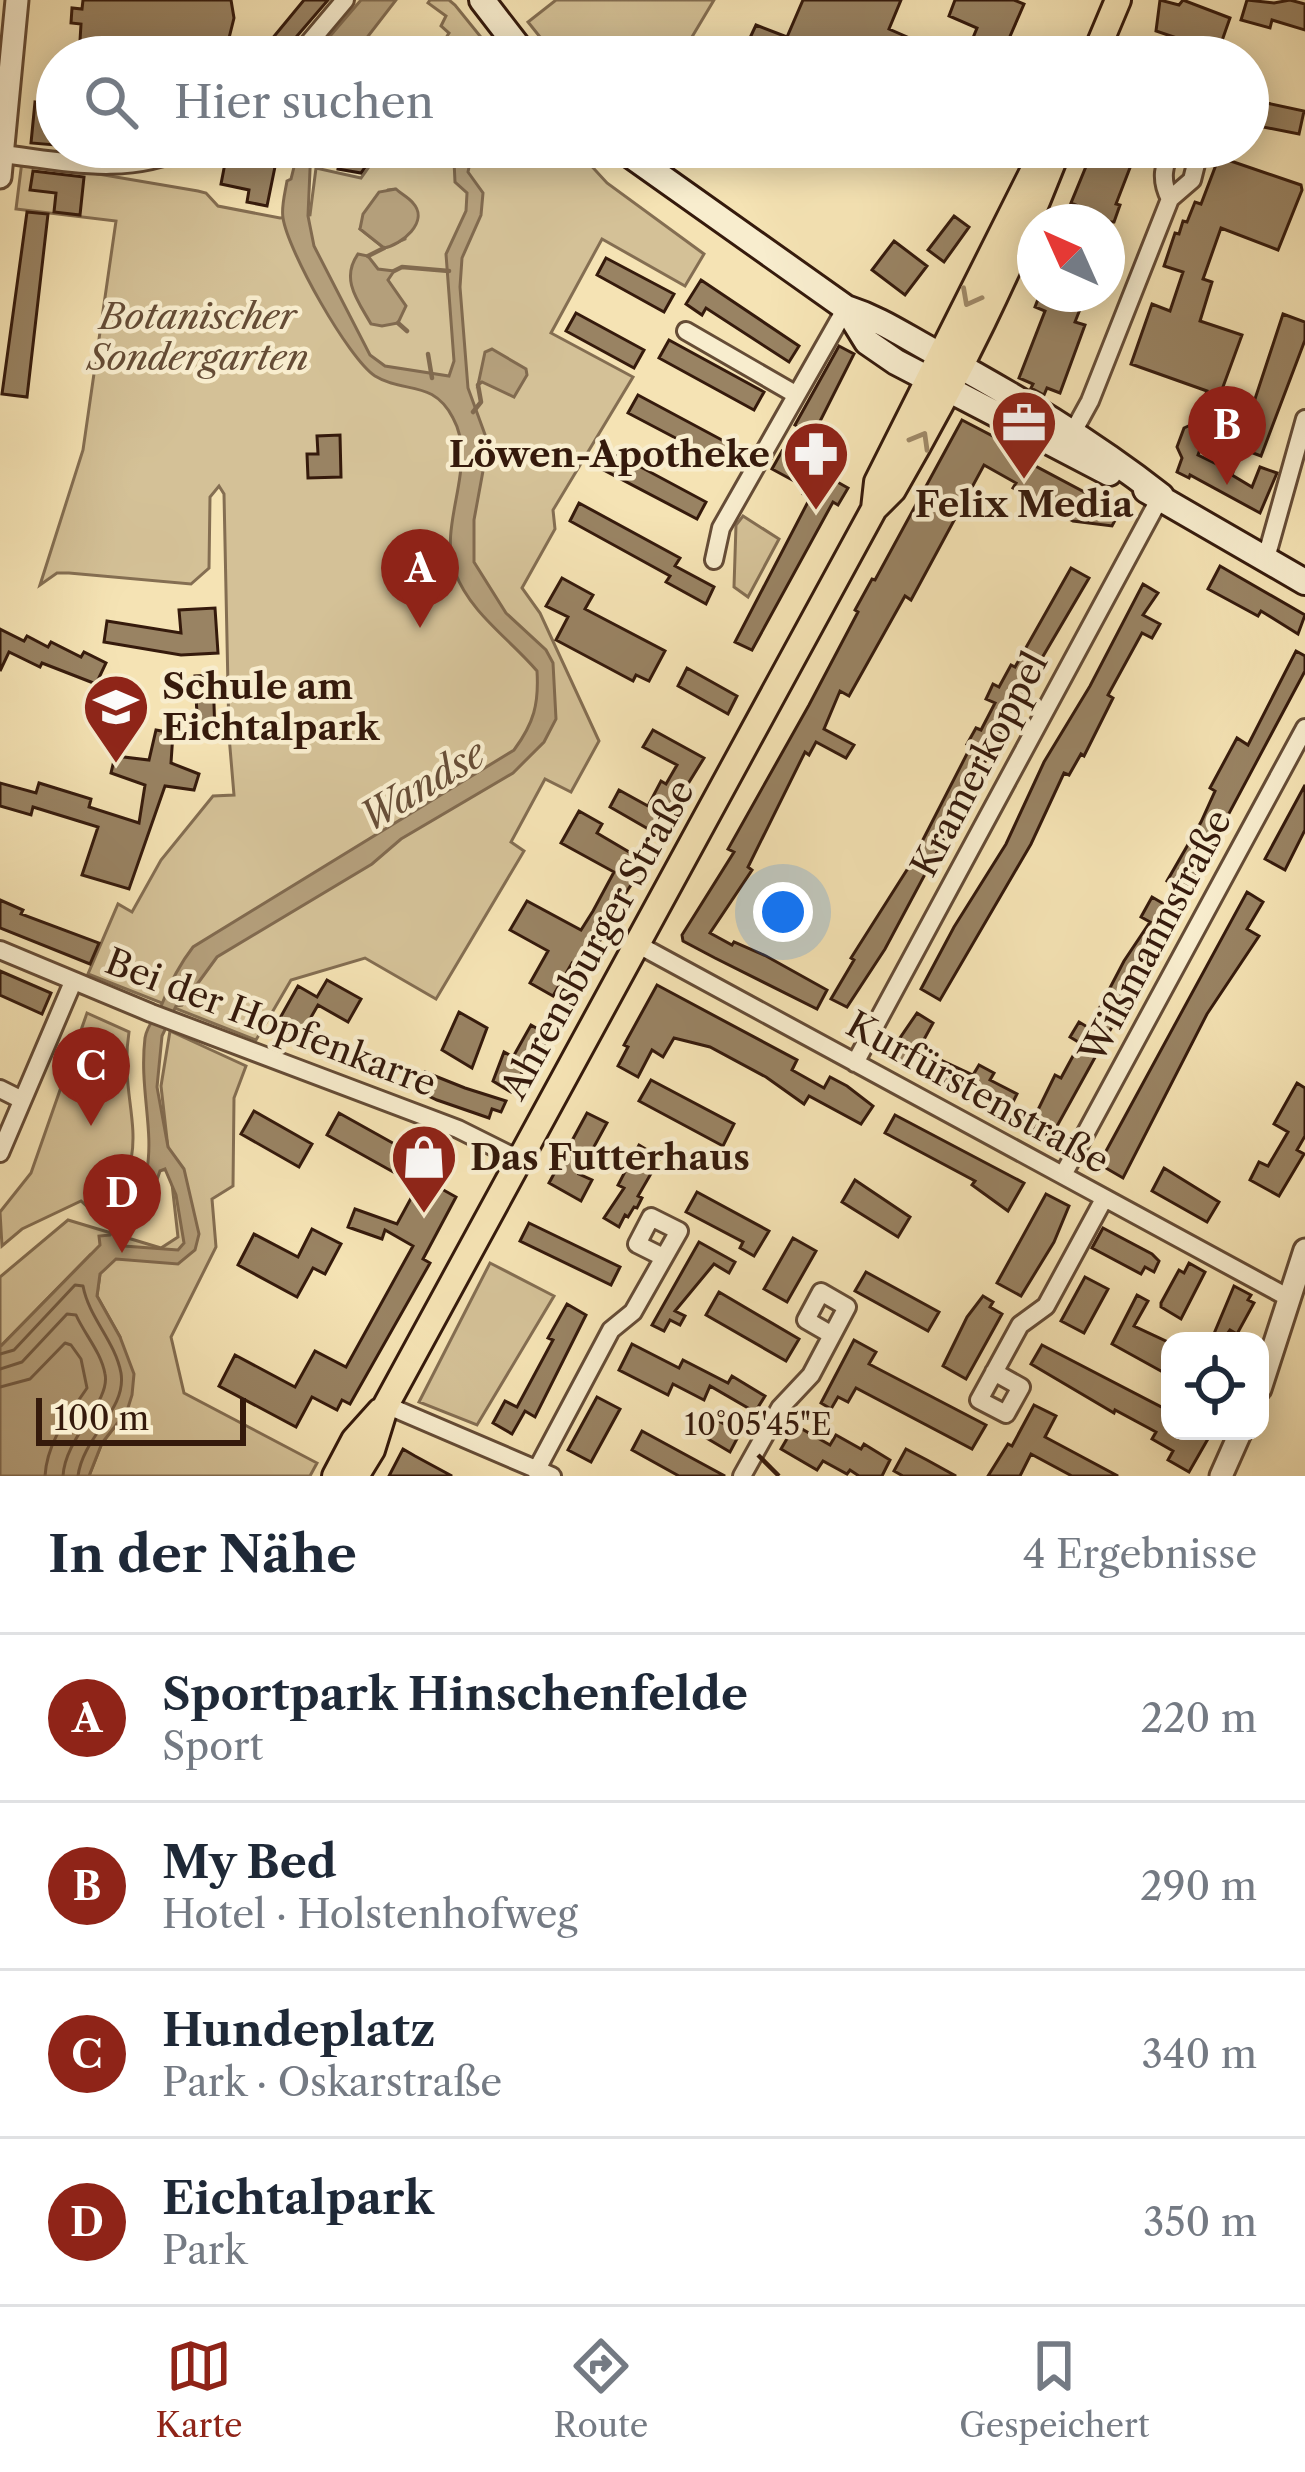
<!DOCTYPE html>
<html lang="de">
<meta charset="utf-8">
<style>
body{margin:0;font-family:"Libre Caslon Text",serif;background:#f6f6f7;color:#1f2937}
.controls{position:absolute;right:36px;bottom:36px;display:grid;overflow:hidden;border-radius:24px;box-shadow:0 6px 30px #0003}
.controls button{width:108px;height:108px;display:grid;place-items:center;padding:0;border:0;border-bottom:3px solid #e0e1e3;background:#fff;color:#1f2937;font:60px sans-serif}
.compass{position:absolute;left:1017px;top:204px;width:108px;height:108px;border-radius:50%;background:#fff;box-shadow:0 6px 30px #0003;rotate:315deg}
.scale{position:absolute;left:36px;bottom:30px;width:210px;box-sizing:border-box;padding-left:12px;border:6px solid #351a0c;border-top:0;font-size:33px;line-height:42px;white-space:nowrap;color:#351a0c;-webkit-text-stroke:9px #f8edce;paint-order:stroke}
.you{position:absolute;left:783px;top:912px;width:42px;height:42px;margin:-30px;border:9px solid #fff;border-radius:50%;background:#1a73e8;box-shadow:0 0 0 18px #1a73e833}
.badge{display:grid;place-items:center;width:78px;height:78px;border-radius:50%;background:#8f2418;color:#fff;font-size:39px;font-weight:700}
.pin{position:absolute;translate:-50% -99px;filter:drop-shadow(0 3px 6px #0008)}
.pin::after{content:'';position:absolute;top:63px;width:42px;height:36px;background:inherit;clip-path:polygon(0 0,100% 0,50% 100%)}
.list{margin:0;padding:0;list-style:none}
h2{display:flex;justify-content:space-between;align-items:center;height:156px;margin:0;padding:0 48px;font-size:51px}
h2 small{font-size:39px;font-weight:400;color:#747a83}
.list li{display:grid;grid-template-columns:78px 1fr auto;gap:36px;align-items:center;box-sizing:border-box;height:168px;padding:0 48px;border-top:3px solid #e0e1e3}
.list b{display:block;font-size:45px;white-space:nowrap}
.list p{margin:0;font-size:39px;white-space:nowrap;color:#747a83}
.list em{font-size:39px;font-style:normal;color:#747a83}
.icon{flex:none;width:66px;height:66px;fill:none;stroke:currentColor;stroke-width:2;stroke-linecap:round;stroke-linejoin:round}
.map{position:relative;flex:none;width:1305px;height:1476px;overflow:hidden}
.search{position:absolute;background:#fff;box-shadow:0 6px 30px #0003;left:36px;right:36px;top:36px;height:132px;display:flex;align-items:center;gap:30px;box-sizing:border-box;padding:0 42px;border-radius:66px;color:#747a83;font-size:45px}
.sheet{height:828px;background:#fff}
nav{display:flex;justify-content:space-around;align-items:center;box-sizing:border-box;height:168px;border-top:3px solid #e0e1e3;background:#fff;font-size:33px;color:#747a83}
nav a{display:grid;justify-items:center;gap:6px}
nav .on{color:#8f2418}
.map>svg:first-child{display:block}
</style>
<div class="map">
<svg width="1305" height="1476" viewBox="0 0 1305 1476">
<rect width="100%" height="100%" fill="#f5e3b4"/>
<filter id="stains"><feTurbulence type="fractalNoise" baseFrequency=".00167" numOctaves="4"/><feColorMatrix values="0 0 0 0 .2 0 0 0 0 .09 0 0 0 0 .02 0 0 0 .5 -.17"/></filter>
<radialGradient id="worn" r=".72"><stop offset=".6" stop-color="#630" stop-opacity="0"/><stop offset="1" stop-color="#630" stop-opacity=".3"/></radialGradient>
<path fill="#d4c197" stroke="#846e52" stroke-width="3" fill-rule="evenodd" d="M430,0H449L455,5L497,57H434L449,33L441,26L446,16L428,3Z
M556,0H714L680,57H556L528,22Z
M383,147H574L607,183L704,254L685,286L602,239L551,333L633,377L553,510L555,529L522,588L540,613L599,741L571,792L545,779L511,842L524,851L436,999L365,958L291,980L256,1040L88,974L118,904L132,912L161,860L213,796L234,795L229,736L224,494L219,486L210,497L209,568L191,584L69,573H57L40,585L83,450L116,221L16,209L22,161L198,191L206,193L218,206L280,218L310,215L316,168L361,178ZM395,189L405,198V239L384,248L360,229L388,190Z
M743,516L779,539L748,597L734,587L736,525Z
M87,1013L129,1032C117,1110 160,1145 101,1219L81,1201L22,1229L2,1246L0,1212L31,1173Z
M170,1031L246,1066L234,1098L233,1186L212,1199L216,1247L171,1337L184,1393L317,1463L310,1476H89L102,1443L127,1411L120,1337L97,1296L100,1274L90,1255L0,1347V1277L68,1220L161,1248L178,1237L161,1086Z
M490,1263L554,1296L477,1425L419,1402Z"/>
<path fill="#b49f7b" stroke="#816a4f" stroke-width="3" fill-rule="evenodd" d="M361,0H396L352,57H312Z
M299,147H311L308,216L314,246L370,355L385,366L449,376L454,361L446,254L466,211L467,193L455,182L454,161L461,147H580L578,154L552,160L487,148L472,154L468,172L483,193L481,215L462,258L460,287L468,388L491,451L483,471L474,520V562L506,613L546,650L553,663L556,719L544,742L513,773L401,839L372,864L217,957L182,1005L176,1006L162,1036L157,1087L168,1147L184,1169L199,1234L195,1250L178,1264L116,1259L100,1274L97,1296L120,1337L134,1374L132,1395L127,1411L102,1443L89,1476H0V1347L100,1245L99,1236L110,1235C176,1171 136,1114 145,1038C147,1024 157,1017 162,1004C170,983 179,965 193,947L514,750C534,723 539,704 537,671C510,639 470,613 455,572C437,523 479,465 453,418C433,379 404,394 375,376C348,358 288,251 283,218C281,207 285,193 287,181L291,179ZM165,1169L176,1195L184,1243L178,1250L124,1246L122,1243L150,1200L160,1171Z
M396,189C401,194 408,197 413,203C430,222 401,245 384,248L360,229L363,214L379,192Z
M358,254L368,256L378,269L394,271L388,280L406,306L398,323L382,326L371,324C358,301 340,279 358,254Z
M492,349L526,369L527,375L514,397L482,382L478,385L485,352Z"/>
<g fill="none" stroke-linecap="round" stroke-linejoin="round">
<path stroke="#745c44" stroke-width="3" d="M0,1354L14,1350L75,1285L83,1286C89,1318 115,1341 121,1373C127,1410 83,1436 78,1476
M0,1369L22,1362L67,1314L76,1315C85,1335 101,1352 105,1374C111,1402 65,1437 63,1476
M0,1387L30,1379L65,1343L71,1345L81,1359L87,1388C69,1415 47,1441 45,1476"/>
<path stroke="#816a4f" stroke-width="4.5" d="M368,256L384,248
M394,271L402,267L449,271
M398,323L407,331
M428,354L432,378
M473,412L481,402L478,385"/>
</g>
<path fill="#998363" stroke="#351a0c" stroke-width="3" d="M83,0H231L234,18L229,38L207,57H79L81,24L71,23L72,8L82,9Z
M304,0H328L279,57H257Z
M803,0H901L889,29L914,40L906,57H741L756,25L787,37Z
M955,0H1014L1024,4L1008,41L1002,39L995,57H965L977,28L949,16Z
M1160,0L1179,5L1183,0L1230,18L1218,52L1156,31Z
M1247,0L1274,3L1290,0L1305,4V30L1272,20L1270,28L1241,20Z
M1248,99L1304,111L1299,134L1248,124Z
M35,102L57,104L55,145L31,143Z
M253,147H279L267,206L247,202L249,190L221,184L226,158L250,163Z
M310,147H379L361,173L338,169L340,158L310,152Z
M1094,147H1138L1116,204L1120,205L1114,222H1069L1076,205L1071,203Z
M1219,157L1301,185L1302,190L1278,250L1221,228L1203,279L1212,282L1200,321L1242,335L1198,455L1233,472L1232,475L1252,487L1260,467L1277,473L1260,513L1190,475L1189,478L1177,472L1182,458L1177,447L1184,428L1195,423L1207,391L1131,364L1152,304L1170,311L1183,272L1164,266L1175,233L1179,234L1183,221L1187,222L1195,202L1201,204Z
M33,171L84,177L80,215L54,212L56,193L30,190Z
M27,212L48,214L27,397L2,394Z
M954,216L969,227L944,262L928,250Z
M894,241L927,266L905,295L872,270Z
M606,258L674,294L664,312L597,275Z
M701,280L799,346L789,362L706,308L702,315L686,304Z
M1040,294H1086L1075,322L1085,325L1060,393L1047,388L1044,395L1031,388L1033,384L1019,378L1045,311L1035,307Z
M576,313L644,350L634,368L566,331Z
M1283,314L1305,322V340L1261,456L1234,446L1254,402Z
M669,340L764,392L754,410L659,358Z
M839,346L854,354L800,461L848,488L838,505L833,502L752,650L735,642L810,498L803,494L807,488L772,469L782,451L790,456L804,429L808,432L795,425Z
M638,395L735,447L725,464L628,413Z
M962,420L1031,456L1028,462L1120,511L1112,526L1073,521L1013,488L1016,483L984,465L911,600L905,596L849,696L840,691L824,729L854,745L846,758L816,742L809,755L805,752L748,867L752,870L710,933L732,945L734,942L766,956L827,990L817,1009L715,958L683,941L682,935L734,852L728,849L809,705L858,612L855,610L872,579L875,580Z
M340,435L341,477L308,478L307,454H318L317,436Z
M609,450L706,502L697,519L600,468Z
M579,503L680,558L675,566L714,587L706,604L666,582L670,576L570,521Z
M1220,566L1305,615L1298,634L1261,611L1258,616L1208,589Z
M1071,568L1089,578L1042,658L1045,659L1037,674L1023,691L885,949L847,1007L831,999L854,960L851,958L910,865L971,746L967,744L976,728L981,730L995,703L986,699L993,684L999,687L1011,665L1015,667Z
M562,578L593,595L585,609L665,651L649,681L636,675L633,681L556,640L568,617L546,606Z
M1143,584L1158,593L1143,615L1160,624L1152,638L1142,633L1108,695L1113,698L1084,756L1081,754L1069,775L1064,773L1031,844L940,1000L921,989L954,927L1006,844L1044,762L1090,686Z
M215,608L218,653L181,655L104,642L107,621L181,633L179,610Z
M0,629L24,641L27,636L48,647L51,642L81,657L84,652L106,663L96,684L42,663L40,667L9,652L0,671Z
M1296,651L1305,656V671L1187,892L1167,881L1201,822L1215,791L1210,788L1237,738L1248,745Z
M687,668L737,696L728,714L678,686Z
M213,675L215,734H198L195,676Z
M156,730L173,733L171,763L199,774L194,790L165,786L129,889L82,875L98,827L33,807L31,815L0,806V783L36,793L39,783L91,799L89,807L139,823L145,785L111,773L115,756L149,760Z
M653,730L704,758L657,834L610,807L619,790L648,806L661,781L666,784L677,765L643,747Z
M1305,785V830L1285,870L1265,859Z
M579,811L602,824L597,833L646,862L603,928L606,930L597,946L600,948L587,972L572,963L553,996L530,983L548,951L510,930L527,901L581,930L593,911L614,872L561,843Z
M1247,892L1263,902L1247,929L1259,936L1207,1014L1123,1178L1099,1164Z
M1152,897L1176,911L1051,1137L1030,1126L1055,1075L1061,1078L1080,1043L1070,1037L1079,1022L1089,1028L1124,961L1150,922L1141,917Z
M0,900L23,910L21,914L99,943L90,964L0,928Z
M0,971L51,993L42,1014L0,995Z
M327,980L361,999L348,1022L318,1005L298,1040L275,1027L298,986L317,997Z
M657,985L797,1060L792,1070L824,1088L830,1077L847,1086L873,1106L861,1124L809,1096L804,1104L766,1077L710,1047L674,1038L663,1057L652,1050L638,1077L618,1066L628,1047L624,1045Z
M459,1012L487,1028L472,1068L442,1050Z
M917,1013L933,1023L910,1065L889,1054Z
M531,1025L550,1036L540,1052L535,1049L511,1092L493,1081L504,1052L513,1057Z
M943,1061L973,1075L979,1065L994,1073L990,1080L1017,1094L1007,1114L936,1077Z
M425,1072L465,1088L506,1101L501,1112L492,1109L489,1118L437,1100L418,1091Z
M651,1080L734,1124L723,1146L639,1101Z
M1297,1083L1305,1088V1136L1297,1150L1304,1154L1279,1196L1250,1180L1259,1162L1268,1166L1288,1132L1274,1124Z
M254,1111L312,1144L299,1167L241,1134Z
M339,1113L425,1161L413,1183L327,1135Z
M587,1113L607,1123L579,1174L592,1180L581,1201L549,1183Z
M895,1115L1024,1183L1008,1211L972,1185L975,1181L885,1133Z
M639,1145L660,1158L638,1196L642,1198L637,1208L634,1207L628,1217L625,1215L619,1227L604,1218L624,1188L618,1185Z
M1164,1168L1219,1202L1207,1222L1152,1191Z
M422,1178L456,1197L423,1259L430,1263L350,1404L342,1400L337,1410L312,1397L296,1427L219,1386L235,1355L295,1387L315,1351L346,1367L413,1246L385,1230L382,1239L348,1227L355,1209L397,1224Z
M855,1180L910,1217L898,1237L842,1202Z
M697,1192L769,1231L754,1256L740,1248L743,1242L686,1212Z
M1046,1194L1069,1206L1054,1242L1021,1296L997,1283Z
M529,1223L620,1267L611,1285L520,1241Z
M1103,1228L1152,1254L1159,1261L1154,1272L1145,1267L1141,1274L1092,1248Z
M312,1229L341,1244L325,1274L313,1268L297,1297L238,1265L254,1234L298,1257Z
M793,1238L816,1251L787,1302L764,1289Z
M699,1242L735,1262L729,1273L714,1264L675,1311L685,1316L680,1325L670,1320L664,1331L652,1325Z
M1189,1263L1205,1272L1181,1319L1161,1307V1303L1179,1270L1184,1273Z
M866,1272L939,1312L928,1331L855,1291Z
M1085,1277L1108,1289L1084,1333L1061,1321Z
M1234,1286L1251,1295L1248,1300L1254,1303L1237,1334L1230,1330L1222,1341L1213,1336Z
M719,1292L799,1339L786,1361L706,1315Z
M1137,1295L1148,1301L1134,1326L1170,1343V1376L1112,1344Z
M983,1296L993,1302L990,1307L1002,1314L966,1379L943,1366L967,1317Z
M567,1304L586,1315L535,1417L525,1411L512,1434L493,1423L505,1401L517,1407L553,1340L548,1338Z
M854,1340L876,1352L869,1364L986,1425L972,1449L856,1388L848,1402L838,1397L831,1409L821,1403Z
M632,1344L679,1368L683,1360L728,1383L732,1376L765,1396L755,1412L710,1386L704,1400L673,1384L668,1395L619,1370Z
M1042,1345L1169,1411L1165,1419L1170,1422V1431H1198L1209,1437L1189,1472L1168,1460L1173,1451L1152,1439L1156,1432L1115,1410L1114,1413L1031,1364Z
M597,1397L620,1409L591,1462L568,1450Z
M1034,1405L1056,1416L1045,1437L1118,1476H1072L1031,1454L1020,1476H988L1008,1444L1012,1446Z
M708,1415L740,1433L730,1452L698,1433Z
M795,1425L830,1445L836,1435L861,1449L864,1444L890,1460L882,1476H859L850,1470L847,1474L823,1461L817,1470L781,1449Z
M642,1431L688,1456L725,1476H679L632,1450Z
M403,1449L415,1456L452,1476H389Z
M906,1449L927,1460L956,1476H903L894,1471Z"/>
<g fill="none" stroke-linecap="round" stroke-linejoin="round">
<g stroke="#654c36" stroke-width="22">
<path id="minor" d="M297,57L345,0
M3,154C67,162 128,177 189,147
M686,331L795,394
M1073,432L1090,401L1170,199L1192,180L1197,160L1187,148L1176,149C1161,162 1161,182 1170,199
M1266,558L1305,419
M714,560L721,528L846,308
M635,943L1289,1298
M0,950L151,1013L458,1129L518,1159
M855,1063L1161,496
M0,1089L22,1100
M0,1153L73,982
M1063,1175L1305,728
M994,1372L1021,1387L1006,1414L979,1400L1020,1325L1046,1306L1104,1199
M386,1405L552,1476
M536,1471L611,1330L633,1312L679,1231L651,1217L637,1244L663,1257
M742,1476L780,1408L811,1375L847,1307L821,1292L806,1320L832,1335"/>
</g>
<g stroke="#654c36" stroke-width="27">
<path id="tertiary" d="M0,177L17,0
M1260,1389L1305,1250
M1221,1476L1241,1431"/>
</g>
<g stroke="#351a0c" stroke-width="30">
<path id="secondary" d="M482,0L526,57
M619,147L846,308C883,320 904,336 938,354C1016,397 1091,441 1161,496
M846,308L867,342L896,362L1109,473
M1146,490L1305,582"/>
</g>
<g stroke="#351a0c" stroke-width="30">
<path id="primary" d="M1094,57L1118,0
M874,509L877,482L1036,165
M335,1476L354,1440L380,1411
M356,1476L372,1450L386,1405L874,509L893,490C959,376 1011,270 1059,147"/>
</g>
<use href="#minor" stroke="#f8edce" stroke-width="16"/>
<use href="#tertiary" stroke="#f8edce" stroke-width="21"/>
<use href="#secondary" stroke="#f8edce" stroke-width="24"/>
<use href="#primary" stroke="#f5e3b4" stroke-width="24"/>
</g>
<defs><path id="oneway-chevron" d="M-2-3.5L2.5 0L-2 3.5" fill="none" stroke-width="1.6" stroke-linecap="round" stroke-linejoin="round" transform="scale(3)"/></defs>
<g stroke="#9f8968">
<use href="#oneway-chevron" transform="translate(970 298) rotate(118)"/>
<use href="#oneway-chevron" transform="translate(921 440) rotate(-60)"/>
</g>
<path fill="none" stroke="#351a0c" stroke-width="4.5" d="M758,1455L779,1476"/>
<defs>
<g id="office-pin" transform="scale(3.45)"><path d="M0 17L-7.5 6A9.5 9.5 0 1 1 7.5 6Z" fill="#8f2418" stroke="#f8edce"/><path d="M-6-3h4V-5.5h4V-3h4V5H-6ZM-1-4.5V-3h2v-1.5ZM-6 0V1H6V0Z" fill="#fff"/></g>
<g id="pharmacy-pin" transform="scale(3.45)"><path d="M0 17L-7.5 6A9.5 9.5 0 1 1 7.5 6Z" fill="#8f2418" stroke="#f8edce"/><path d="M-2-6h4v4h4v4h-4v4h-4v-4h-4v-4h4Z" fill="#fff"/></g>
<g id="school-pin" transform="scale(3.45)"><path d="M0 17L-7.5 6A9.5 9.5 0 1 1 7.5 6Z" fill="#8f2418" stroke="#f8edce"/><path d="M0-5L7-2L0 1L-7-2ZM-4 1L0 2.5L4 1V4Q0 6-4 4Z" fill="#fff"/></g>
<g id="shop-pin" transform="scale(3.45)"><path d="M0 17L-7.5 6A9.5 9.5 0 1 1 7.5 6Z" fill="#8f2418" stroke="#f8edce"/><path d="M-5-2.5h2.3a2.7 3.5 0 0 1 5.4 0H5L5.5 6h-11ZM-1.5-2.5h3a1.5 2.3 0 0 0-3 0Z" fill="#fff"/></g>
</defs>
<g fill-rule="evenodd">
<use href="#office-pin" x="1024" y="423"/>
<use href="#pharmacy-pin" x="816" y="454"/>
<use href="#school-pin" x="116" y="707"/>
<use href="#shop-pin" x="424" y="1157"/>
</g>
<g text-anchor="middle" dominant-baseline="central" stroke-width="9" stroke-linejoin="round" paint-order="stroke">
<g font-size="36" font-style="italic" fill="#654c36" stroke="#f8edce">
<text x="198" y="316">Botanischer<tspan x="198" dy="41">Sondergarten</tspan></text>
</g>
<g font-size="36" font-weight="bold" fill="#351a0c" stroke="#f8edce" text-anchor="start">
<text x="770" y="454" text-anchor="end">Löwen-Apotheke</text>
<text x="1024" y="504" text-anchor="middle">Felix Media</text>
<text x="162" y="686">Schule am<tspan x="162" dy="41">Eichtalpark</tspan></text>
<text x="470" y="1157">Das Futterhaus</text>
</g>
<g font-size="36" fill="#351a0c" stroke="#f8edce">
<text transform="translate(979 764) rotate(-62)">Kramerkoppel</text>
<text transform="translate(1155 936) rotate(-62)">Wißmannstraße</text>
<text transform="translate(597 939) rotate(-61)">Ahrensburger Straße</text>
<text transform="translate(271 1022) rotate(21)">Bei der Hopfenkarre</text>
<text transform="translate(978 1092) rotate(29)">Kurfürstenstraße</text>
</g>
<g font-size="39" font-style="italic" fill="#684f38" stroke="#f8edce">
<text transform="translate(422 785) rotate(-31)">Wandse</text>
</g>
</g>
<g font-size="30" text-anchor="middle" fill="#351a0c" stroke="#f8edce" stroke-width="9" stroke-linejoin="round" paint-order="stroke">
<text x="758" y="1435">10°05'45"E</text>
</g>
<rect width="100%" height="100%" filter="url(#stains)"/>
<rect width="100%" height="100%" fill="url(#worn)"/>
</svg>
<div class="controls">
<button><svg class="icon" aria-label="locate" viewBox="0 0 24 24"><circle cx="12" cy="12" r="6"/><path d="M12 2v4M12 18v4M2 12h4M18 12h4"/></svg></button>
</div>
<svg class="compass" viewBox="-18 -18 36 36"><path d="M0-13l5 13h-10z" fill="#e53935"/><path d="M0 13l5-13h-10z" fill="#747a83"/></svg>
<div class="scale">100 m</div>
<div class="you"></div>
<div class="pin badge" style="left:420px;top:628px">A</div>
<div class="pin badge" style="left:1227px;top:485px">B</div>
<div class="pin badge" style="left:91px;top:1126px">C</div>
<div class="pin badge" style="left:122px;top:1253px">D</div>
<div class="search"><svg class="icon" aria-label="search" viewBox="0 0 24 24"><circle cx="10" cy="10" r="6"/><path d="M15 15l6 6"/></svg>Hier suchen</div>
</div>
<section class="sheet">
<h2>In der Nähe<small>4 Ergebnisse</small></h2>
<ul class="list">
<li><span class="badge">A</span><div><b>Sportpark Hinschenfelde</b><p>Sport</p></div><em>220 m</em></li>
<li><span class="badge">B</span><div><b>My Bed</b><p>Hotel · Holstenhofweg</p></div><em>290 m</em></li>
<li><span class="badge">C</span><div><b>Hundeplatz</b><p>Park · Oskarstraße</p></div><em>340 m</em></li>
<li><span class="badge">D</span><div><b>Eichtalpark</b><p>Park</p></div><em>350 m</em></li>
</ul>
</section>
<nav>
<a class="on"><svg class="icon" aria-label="map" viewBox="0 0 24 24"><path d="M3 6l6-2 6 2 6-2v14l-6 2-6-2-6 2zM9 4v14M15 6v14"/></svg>Karte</a>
<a><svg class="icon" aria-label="directions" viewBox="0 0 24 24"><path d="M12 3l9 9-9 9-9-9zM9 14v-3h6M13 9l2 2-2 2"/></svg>Route</a>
<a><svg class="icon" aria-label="saved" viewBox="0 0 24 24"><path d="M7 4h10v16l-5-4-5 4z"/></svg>Gespeichert</a>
</nav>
